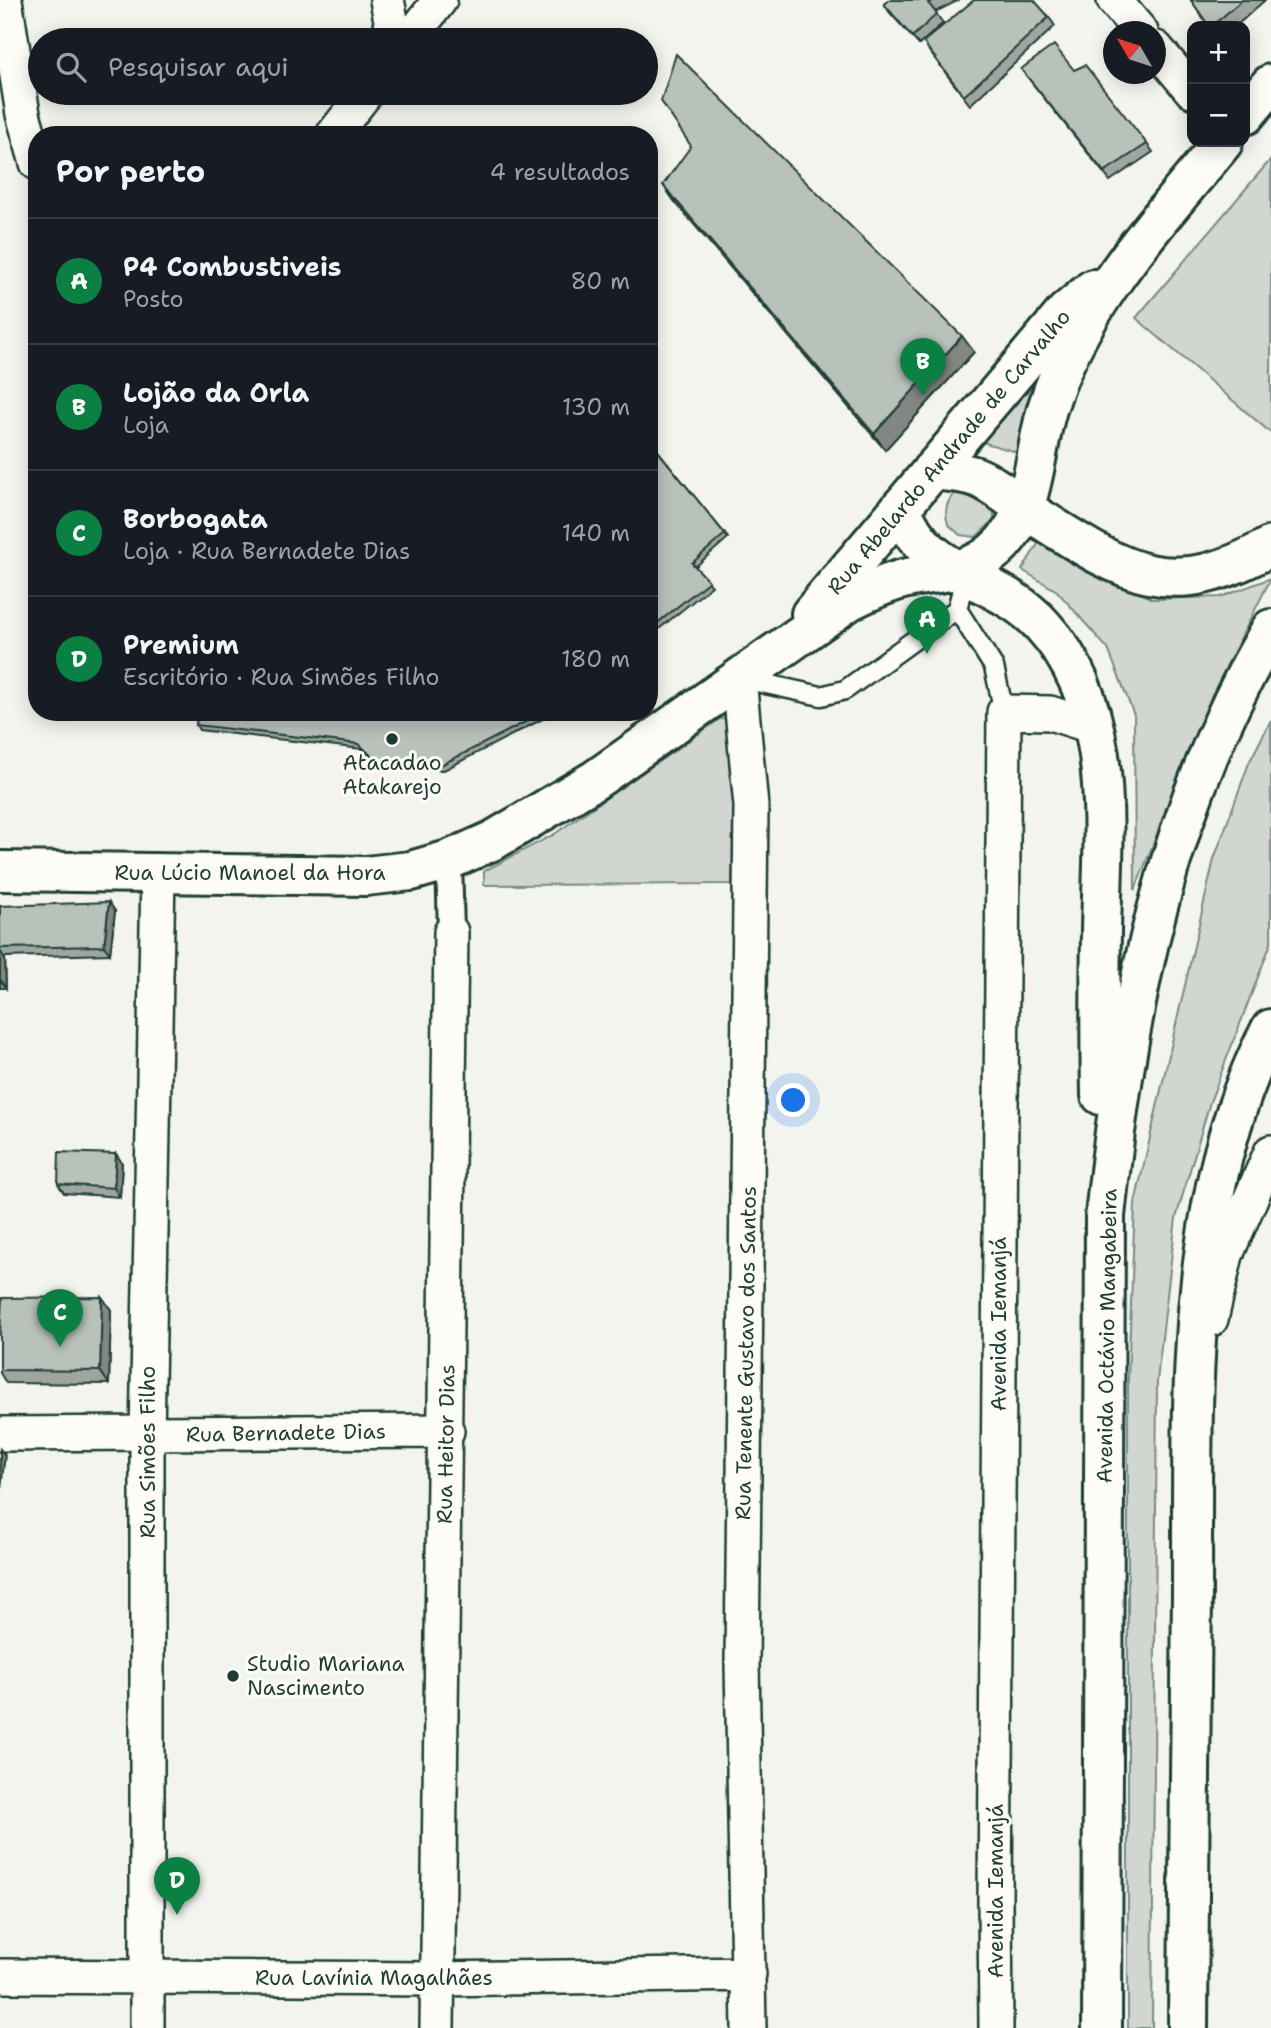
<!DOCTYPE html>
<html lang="pt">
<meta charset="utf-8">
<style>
body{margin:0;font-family:"Shantell Sans",sans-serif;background:#242831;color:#f1f3f6}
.controls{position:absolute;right:21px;top:21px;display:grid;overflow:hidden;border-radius:14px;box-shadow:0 4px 18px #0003}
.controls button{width:63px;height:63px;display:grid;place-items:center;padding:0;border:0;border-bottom:2px solid #363941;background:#171b24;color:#f1f3f6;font:35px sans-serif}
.compass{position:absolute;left:1103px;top:21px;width:63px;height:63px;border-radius:50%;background:#171b24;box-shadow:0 4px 18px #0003;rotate:309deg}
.you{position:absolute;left:794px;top:1101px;width:24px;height:24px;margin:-18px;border:5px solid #fff;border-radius:50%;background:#1a73e8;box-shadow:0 0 0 10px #1a73e833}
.badge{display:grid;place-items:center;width:46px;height:46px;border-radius:50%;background:#0b8043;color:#fff;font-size:23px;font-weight:700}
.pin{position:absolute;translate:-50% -58px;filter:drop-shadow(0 2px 4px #0008)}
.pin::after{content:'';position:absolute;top:37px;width:24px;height:21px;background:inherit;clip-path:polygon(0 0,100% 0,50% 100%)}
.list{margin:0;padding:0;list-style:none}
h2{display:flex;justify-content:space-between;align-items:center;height:91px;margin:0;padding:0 28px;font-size:30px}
h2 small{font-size:23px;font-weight:400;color:#9ea1a6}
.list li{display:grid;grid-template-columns:46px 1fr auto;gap:21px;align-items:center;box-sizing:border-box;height:126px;padding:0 28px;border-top:2px solid #363941}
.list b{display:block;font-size:26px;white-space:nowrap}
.list p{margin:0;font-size:23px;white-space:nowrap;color:#9ea1a6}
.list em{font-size:23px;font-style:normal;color:#9ea1a6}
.icon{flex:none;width:38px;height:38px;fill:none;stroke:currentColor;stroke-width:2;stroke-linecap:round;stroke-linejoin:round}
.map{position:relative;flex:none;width:1271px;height:2028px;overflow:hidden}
.search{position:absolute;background:#171b24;box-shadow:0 4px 18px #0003;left:28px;top:28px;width:630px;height:77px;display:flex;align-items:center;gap:18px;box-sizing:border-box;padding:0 24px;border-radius:38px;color:#9ea1a6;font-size:26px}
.panel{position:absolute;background:#171b24;box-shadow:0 4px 18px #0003;left:28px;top:126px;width:630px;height:595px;border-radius:28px}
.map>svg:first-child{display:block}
</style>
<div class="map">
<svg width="1271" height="2028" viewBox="0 0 1271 2028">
<rect width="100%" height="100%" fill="#f4f4ef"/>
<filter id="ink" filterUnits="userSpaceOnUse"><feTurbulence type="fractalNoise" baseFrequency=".0143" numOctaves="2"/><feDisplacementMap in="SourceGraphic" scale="14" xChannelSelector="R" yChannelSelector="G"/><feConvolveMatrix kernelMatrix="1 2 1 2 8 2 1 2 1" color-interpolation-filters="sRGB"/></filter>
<g filter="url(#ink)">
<path fill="#d1d6d1" stroke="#788a82" stroke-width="2" d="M1271,159V433L1136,318Z
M1036,382L1027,455L982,442Z
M960,489L994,504V520L976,537L960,535L948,524C943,509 947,498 960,489Z
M1047,529L1078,561L1152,599L1221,597L1271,578L1212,695L1135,890L1134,715L1108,649L1057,591L1022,570Z
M733,718L737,742L732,884L484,885V871L553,835L720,719Z
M1271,720V943L1210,1102L1176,1218L1157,1381L1152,2028H1128V1380L1135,1203L1214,859L1249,763Z"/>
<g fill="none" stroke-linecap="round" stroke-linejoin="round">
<g stroke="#1f3d34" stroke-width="23">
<path id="service" d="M957,609L994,667L1004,712
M743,679L821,696L845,690L957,609L962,590L961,572"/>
</g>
<g stroke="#1f3d34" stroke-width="30">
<path id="pedestrian" d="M449,860L451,932"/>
</g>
<g stroke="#1f3d34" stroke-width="38">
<path id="minor" d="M5,0L23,114L37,163
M387,0L395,40
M1114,0L1141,32
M409,40L440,0
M1156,48L1192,91
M333,135L366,93
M739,678L751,806L742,1664L749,2028
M1211,1319L1226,1255L1271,1152
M0,1434L447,1431
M0,1976L437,1979L749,1974
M147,2028V1435L158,875
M437,2028L451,932
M996,2028L995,1900L1004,712L1050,713L1094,727"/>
</g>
<g stroke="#1f3d34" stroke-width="44">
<path id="tertiary" d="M1245,115L1271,84
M811,614L1066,312L1093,289
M0,871L365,876L411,871L449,860L494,840L595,780L849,601C867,592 884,584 903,579C936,571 966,575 993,552C1037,516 1032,456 1048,406C1080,304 1157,223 1223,142"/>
</g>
<g stroke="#1f3d34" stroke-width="44">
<path id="primary" d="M932,470C948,472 965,472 979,478C997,486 1012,500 1028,511C1121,570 1166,606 1271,546
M901,507C924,578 998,575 1043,626C1118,708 1103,829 1101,931C1100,986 1100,1040 1101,1095
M1102,2028L1105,1216C1127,1008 1164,812 1271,629
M1188,2028C1189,1883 1190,1739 1192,1594C1193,1410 1182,1197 1271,1029"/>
</g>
<use href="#service" stroke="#fdfcf7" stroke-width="18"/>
<use href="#pedestrian" stroke="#fdfcf7" stroke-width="24"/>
<use href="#minor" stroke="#fdfcf7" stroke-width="33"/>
<use href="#tertiary" stroke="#fdfcf7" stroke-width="38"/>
<use href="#primary" stroke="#fdfcf7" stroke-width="38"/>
</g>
<path fill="#9fa6a1" stroke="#1f3d34" stroke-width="2" d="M888,0H959L935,12L943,23L919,45L890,13L884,4Z
M1191,0H1265L1236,26H1209Z
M1049,17L1055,26L970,105L929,51Z
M1021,69L1074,70L1147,144L1153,152L1110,181Z
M663,185L974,352L885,450L674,201Z
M649,440L728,538L695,567L712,586L649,637Z
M198,712H556L444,770L384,769L362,749L199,730L196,725Z
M0,906L115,911L110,954L5,957L6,988H0Z
M116,1154L122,1163L120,1197L64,1193L58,1184Z
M102,1297L111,1310L109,1384L6,1383L0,1373V1333Z"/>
<path fill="#828783" stroke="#1f3d34" stroke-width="2" d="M962,336L974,352L885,450L874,434Z
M109,902L115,911L110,954L104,946Z
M0,951L4,957H5L6,988L0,979Z
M116,1154L122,1163L120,1197L114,1188Z
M102,1297L111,1310L109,1384L100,1371Z
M0,1449L5,1455L0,1497Z"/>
<path fill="#b9c1bb" stroke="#1f3d34" stroke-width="2" d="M888,0H935L928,3L937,14L912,37L884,4Z
M974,0H1034L1049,17L964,96L923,42Z
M1191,0H1242L1212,26H1209Z
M1054,45L1074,70L1085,65L1147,144L1104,172L1021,69Z
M676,54L962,336L874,434L663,185L691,146L661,101Z
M649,440L725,534L692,563L709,581L649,630Z
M198,712H545L441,765H381L359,744L196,725Z
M109,902L104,946L0,948V906Z
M59,1152L116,1154L114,1188L58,1184Z
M102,1297L100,1371L0,1370V1333L2,1298Z"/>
</g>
<g fill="#1f3d34" stroke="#fdfcf7" stroke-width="2.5">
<circle cx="392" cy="739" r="7"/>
<circle cx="233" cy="1676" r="7"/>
</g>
<g text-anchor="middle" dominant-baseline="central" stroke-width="6" stroke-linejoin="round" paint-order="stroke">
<g font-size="21" fill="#1f3d34" stroke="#fdfcf7">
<text transform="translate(949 452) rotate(-50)">Rua Abelardo Andrade de Carvalho</text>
<text x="250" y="873">Rua Lúcio Manoel da Hora</text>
<text transform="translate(999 1324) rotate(-90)">Avenida Iemanjá</text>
<text transform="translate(1107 1336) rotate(-89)">Avenida Octávio Mangabeira</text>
<text transform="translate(746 1353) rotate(-89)">Rua Tenente Gustavo dos Santos</text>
<text transform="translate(286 1433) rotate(-1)">Rua Bernadete Dias</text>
<text transform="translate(446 1444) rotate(-89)">Rua Heitor Dias</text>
<text transform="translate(148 1452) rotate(-90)">Rua Simões Filho</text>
<text transform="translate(996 1891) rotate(-90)">Avenida Iemanjá</text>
<text x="374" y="1978">Rua Lavínia Magalhães</text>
</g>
<g font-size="21" fill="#1f3d34" stroke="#fdfcf7">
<text x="392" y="763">Atacadao<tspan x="392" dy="24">Atakarejo</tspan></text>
<text x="247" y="1664" text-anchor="start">Studio Mariana<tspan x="247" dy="24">Nascimento</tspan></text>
</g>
</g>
</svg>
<div class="controls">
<button>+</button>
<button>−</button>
</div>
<svg class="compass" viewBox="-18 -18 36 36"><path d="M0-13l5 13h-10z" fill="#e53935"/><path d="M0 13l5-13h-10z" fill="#9ea1a6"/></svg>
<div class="you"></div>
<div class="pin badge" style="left:927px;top:654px">A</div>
<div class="pin badge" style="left:923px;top:396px">B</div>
<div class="pin badge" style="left:60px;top:1347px">C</div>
<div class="pin badge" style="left:177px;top:1915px">D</div>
<div class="search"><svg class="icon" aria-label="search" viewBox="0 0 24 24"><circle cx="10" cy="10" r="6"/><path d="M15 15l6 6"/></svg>Pesquisar aqui</div>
<section class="panel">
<h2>Por perto<small>4 resultados</small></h2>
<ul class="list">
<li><span class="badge">A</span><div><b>P4 Combustiveis</b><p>Posto</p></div><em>80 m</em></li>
<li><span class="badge">B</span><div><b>Lojão da Orla</b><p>Loja</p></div><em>130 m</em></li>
<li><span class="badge">C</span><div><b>Borbogata</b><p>Loja · Rua Bernadete Dias</p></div><em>140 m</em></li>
<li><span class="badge">D</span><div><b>Premium</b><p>Escritório · Rua Simões Filho</p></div><em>180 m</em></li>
</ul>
</section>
</div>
